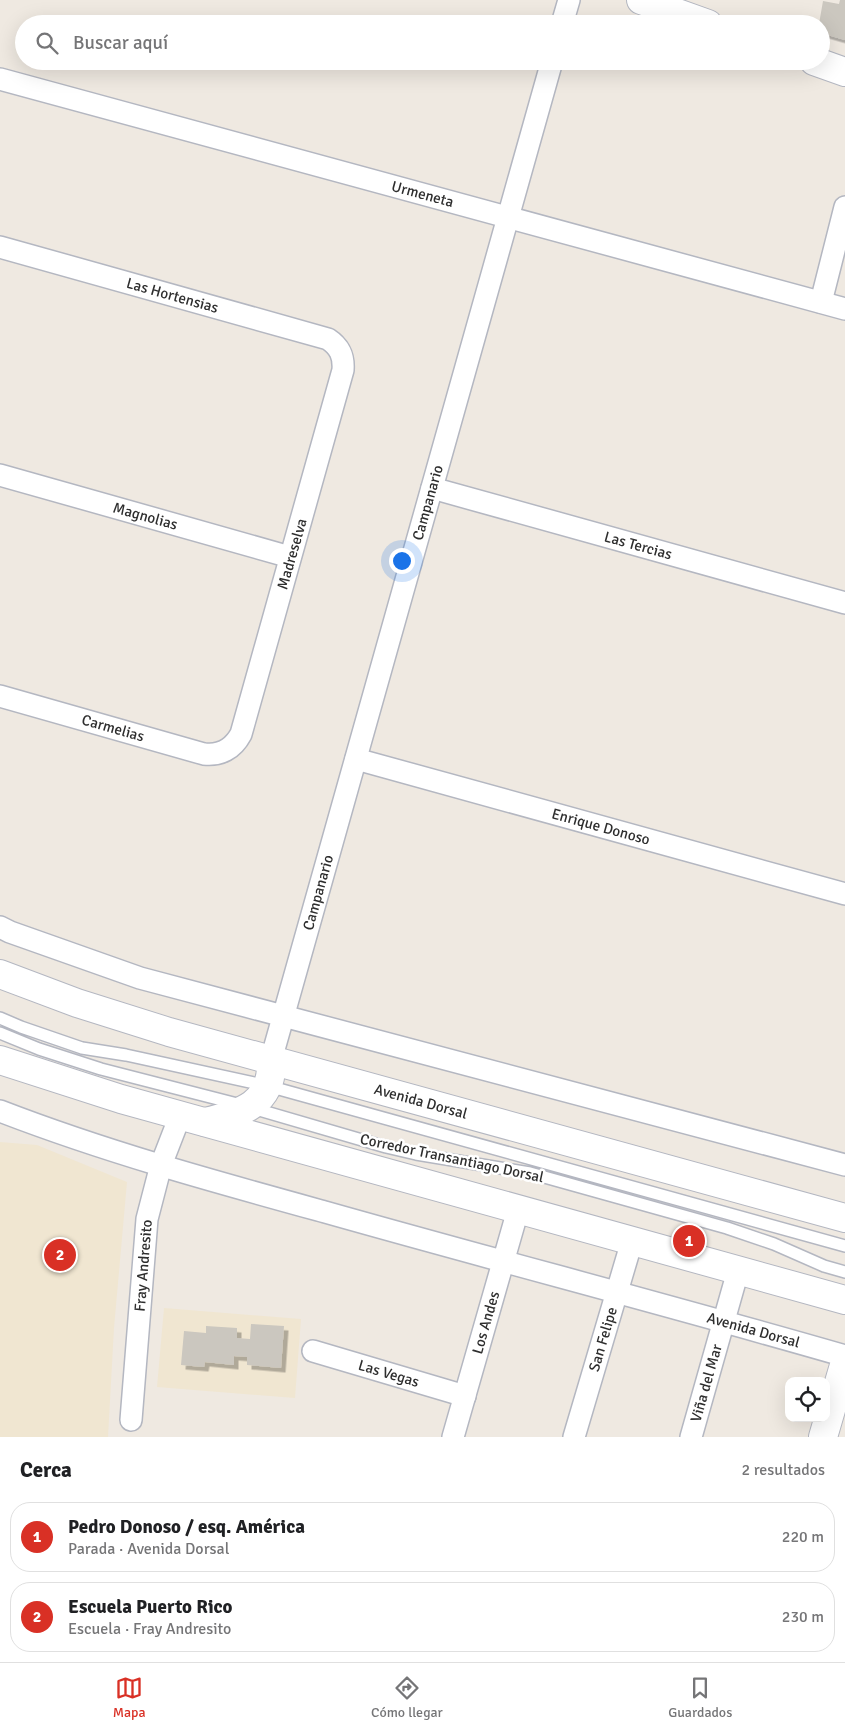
<!DOCTYPE html>
<html lang="es">
<meta charset="utf-8">
<style>
body{margin:0;font-family:Signika,sans-serif;background:#f2f2f2;color:#202124}
.controls{position:absolute;right:15px;bottom:15px;display:grid;overflow:hidden;border-radius:10px;box-shadow:0 5px 20px #0002}
.controls button{width:45px;height:45px;display:grid;place-items:center;padding:0;border:0;border-bottom:1px solid #e0e0e0;background:#fff;color:#202124;font:25px sans-serif}
.you{position:absolute;left:401px;top:560px;width:18px;height:18px;margin:-12px;border:4px solid #fff;border-radius:50%;background:#1a73e8;box-shadow:0 0 0 8px #1a73e833}
.badge{display:grid;place-items:center;width:32px;height:32px;border-radius:50%;background:#d93025;color:#fff;font-size:16px;font-weight:700}
.pin{position:absolute;translate:-50% -50%;border:2px solid #fff;box-shadow:0 1px 5px #0006}
.list{margin:0;padding:0;list-style:none}
h2{display:flex;justify-content:space-between;align-items:center;height:65px;margin:0;padding:0 20px;font-size:21px}
h2 small{font-size:16px;font-weight:400;color:#757577}
.list li{display:grid;grid-template-columns:32px 1fr auto;gap:15px;align-items:center;box-sizing:border-box;height:70px;margin:0 10px 10px;padding:0 10px;border:1px solid #e0e0e0;border-radius:20px}
.list b{display:block;font-size:19px;white-space:nowrap}
.list p{margin:0;font-size:16px;white-space:nowrap;color:#757577}
.list em{font-size:16px;font-style:normal;color:#757577}
.icon{flex:none;width:28px;height:28px;fill:none;stroke:currentColor;stroke-width:2;stroke-linecap:round;stroke-linejoin:round}
.map{position:relative;flex:none;width:845px;height:1437px;overflow:hidden}
.search{position:absolute;background:#fff;box-shadow:0 5px 20px #0002;left:15px;right:15px;top:15px;height:55px;display:flex;align-items:center;gap:12px;box-sizing:border-box;padding:0 18px;border-radius:28px;color:#757577;font-size:19px}
.sheet{height:225px;background:#fff}
nav{display:flex;justify-content:space-around;align-items:center;box-sizing:border-box;height:70px;border-top:1px solid #e0e0e0;background:#fff;font-size:14px;color:#757577}
nav a{display:grid;justify-items:center;gap:2px}
nav .on{color:#d93025}
.map>svg:first-child{display:block}
</style>
<div class="map">
<svg width="845" height="1437" viewBox="0 0 845 1437">
<defs>
<filter id="shadow"><feDropShadow dx="4.5" dy="4.5" stdDeviation="0" flood-color="#0004"/></filter>
</defs>
<rect width="100%" height="100%" fill="#efe9e1"/>
<path fill="#f0e6d1" d="M0,1142L37,1145L127,1182L114,1328L108,1437H0Z
M164,1308L301,1319L295,1398L157,1387Z"/>
<path fill="#cbc7bf" filter="url(#shadow)" d="M840,0H845V40L821,33V24H819L823,1L839,4Z
M251,1324L284,1326L281,1368L247,1365V1357L234,1356V1365L205,1362L204,1367L181,1365L184,1331L206,1333V1326L237,1328V1338L250,1339Z"/>
<g fill="none" stroke-linecap="round" stroke-linejoin="round">
<g stroke="#b4b7c1" stroke-width="14">
<path id="service" d="M0,1018L21,1027L82,1048L126,1055L268,1086L845,1246
M0,1033L39,1049L101,1069L249,1107L386,1147L416,1154L530,1173L727,1228L774,1244L824,1266L845,1272"/>
</g>
<g stroke="#b4b7c1" stroke-width="24">
<g id="minor">
<path d="M562,24L569,0"/>
<path id="s1" d="M0,79L845,309"/>
<path id="s2" d="M0,247L328,339C340,347 344,356 343,370L241,734C233,749 220,756 204,754L0,696"/>
<path d="M821,302L845,207"/>
<path id="s3" d="M0,475L290,557"/>
<path id="s4" d="M432,488L845,603"/>
<path id="s5" d="M356,759L845,894"/>
<path d="M0,927L10,932L140,978L845,1165"/>
<path id="s6" d="M271,1060L552,61"/>
<path id="s7" d="M0,1111C106,1152 216,1182 325,1212C498,1261 672,1306 845,1356"/>
<path id="s8" d="M313,1351L465,1396"/>
<path id="s9" d="M131,1420L147,1219L161,1165L180,1116"/>
<path id="s10" d="M453,1437L518,1210"/>
<path id="s11" d="M574,1437L632,1241"/>
<path id="s12" d="M691,1437L738,1271"/>
</g>
</g>
<g stroke="#b4b7c1" stroke-width="30">
<path id="tertiary" d="M641,0L708,24
M814,61L845,72
M823,1437L845,1362"/>
</g>
<g stroke="#b4b7c1" stroke-width="30">
<g id="secondary">
<path id="s13" d="M0,974L77,1003L169,1032L845,1218"/>
<path d="M0,1060L121,1099L845,1300"/>
<path d="M205,1122C240,1114 274,1104 271,1060"/>
</g>
</g>
<use href="#service" stroke="#fff" stroke-width="11"/>
<use href="#minor" stroke="#fff" stroke-width="21"/>
<use href="#tertiary" stroke="#fff" stroke-width="28"/>
<use href="#secondary" stroke="#fff" stroke-width="28"/>
</g>
<g text-anchor="middle" dominant-baseline="central" stroke-width="5" stroke-linejoin="round" paint-order="stroke">
<g font-size="15" fill="#2e2e2e" stroke="#fff">
<text stroke="none"><textPath href="#s1" startOffset="438">Urmeneta</textPath></text>
<text stroke="none"><textPath href="#s2" startOffset="179">Las Hortensias</textPath></text>
<text stroke="none"><textPath href="#s6" startOffset="579">Campanario</textPath></text>
<text stroke="none"><textPath href="#s3" startOffset="151">Magnolias</textPath></text>
<text stroke="none"><textPath href="#s4" startOffset="214">Las Tercias</textPath></text>
<text transform="translate(292 554) rotate(-74)">Madreselva</text>
<text transform="translate(113 728) rotate(16)">Carmelias</text>
<text stroke="none"><textPath href="#s5" startOffset="254">Enrique Donoso</textPath></text>
<text stroke="none"><textPath href="#s6" startOffset="174">Campanario</textPath></text>
<text stroke="none"><textPath href="#s13" startOffset="440">Avenida Dorsal</textPath></text>
<text transform="translate(452 1158) rotate(12)">Corredor Transantiago Dorsal</text>
<text stroke="none"><textPath href="#s9" startOffset="155">Fray Andresito</textPath></text>
<text stroke="none"><textPath href="#s10" startOffset="119">Los Andes</textPath></text>
<text stroke="none"><textPath href="#s7" startOffset="785">Avenida Dorsal</textPath></text>
<text stroke="none"><textPath href="#s11" startOffset="102">San Felipe</textPath></text>
<text stroke="none"><textPath href="#s8" startOffset="79">Las Vegas</textPath></text>
<text stroke="none"><textPath href="#s12" startOffset="56">Viña del Mar</textPath></text>
</g>
</g>
</svg>
<div class="controls">
<button><svg class="icon" aria-label="locate" viewBox="0 0 24 24"><circle cx="12" cy="12" r="6"/><path d="M12 2v4M12 18v4M2 12h4M18 12h4"/></svg></button>
</div>
<div class="you"></div>
<div class="pin badge" style="left:689px;top:1241px">1</div>
<div class="pin badge" style="left:60px;top:1255px">2</div>
<div class="search"><svg class="icon" aria-label="search" viewBox="0 0 24 24"><circle cx="10" cy="10" r="6"/><path d="M15 15l6 6"/></svg>Buscar aquí</div>
</div>
<section class="sheet">
<h2>Cerca<small>2 resultados</small></h2>
<ul class="list">
<li><span class="badge">1</span><div><b>Pedro Donoso / esq. América</b><p>Parada · Avenida Dorsal</p></div><em>220 m</em></li>
<li><span class="badge">2</span><div><b>Escuela Puerto Rico</b><p>Escuela · Fray Andresito</p></div><em>230 m</em></li>
</ul>
</section>
<nav>
<a class="on"><svg class="icon" aria-label="map" viewBox="0 0 24 24"><path d="M3 6l6-2 6 2 6-2v14l-6 2-6-2-6 2zM9 4v14M15 6v14"/></svg>Mapa</a>
<a><svg class="icon" aria-label="directions" viewBox="0 0 24 24"><path d="M12 3l9 9-9 9-9-9zM9 14v-3h6M13 9l2 2-2 2"/></svg>Cómo llegar</a>
<a><svg class="icon" aria-label="saved" viewBox="0 0 24 24"><path d="M7 4h10v16l-5-4-5 4z"/></svg>Guardados</a>
</nav>
